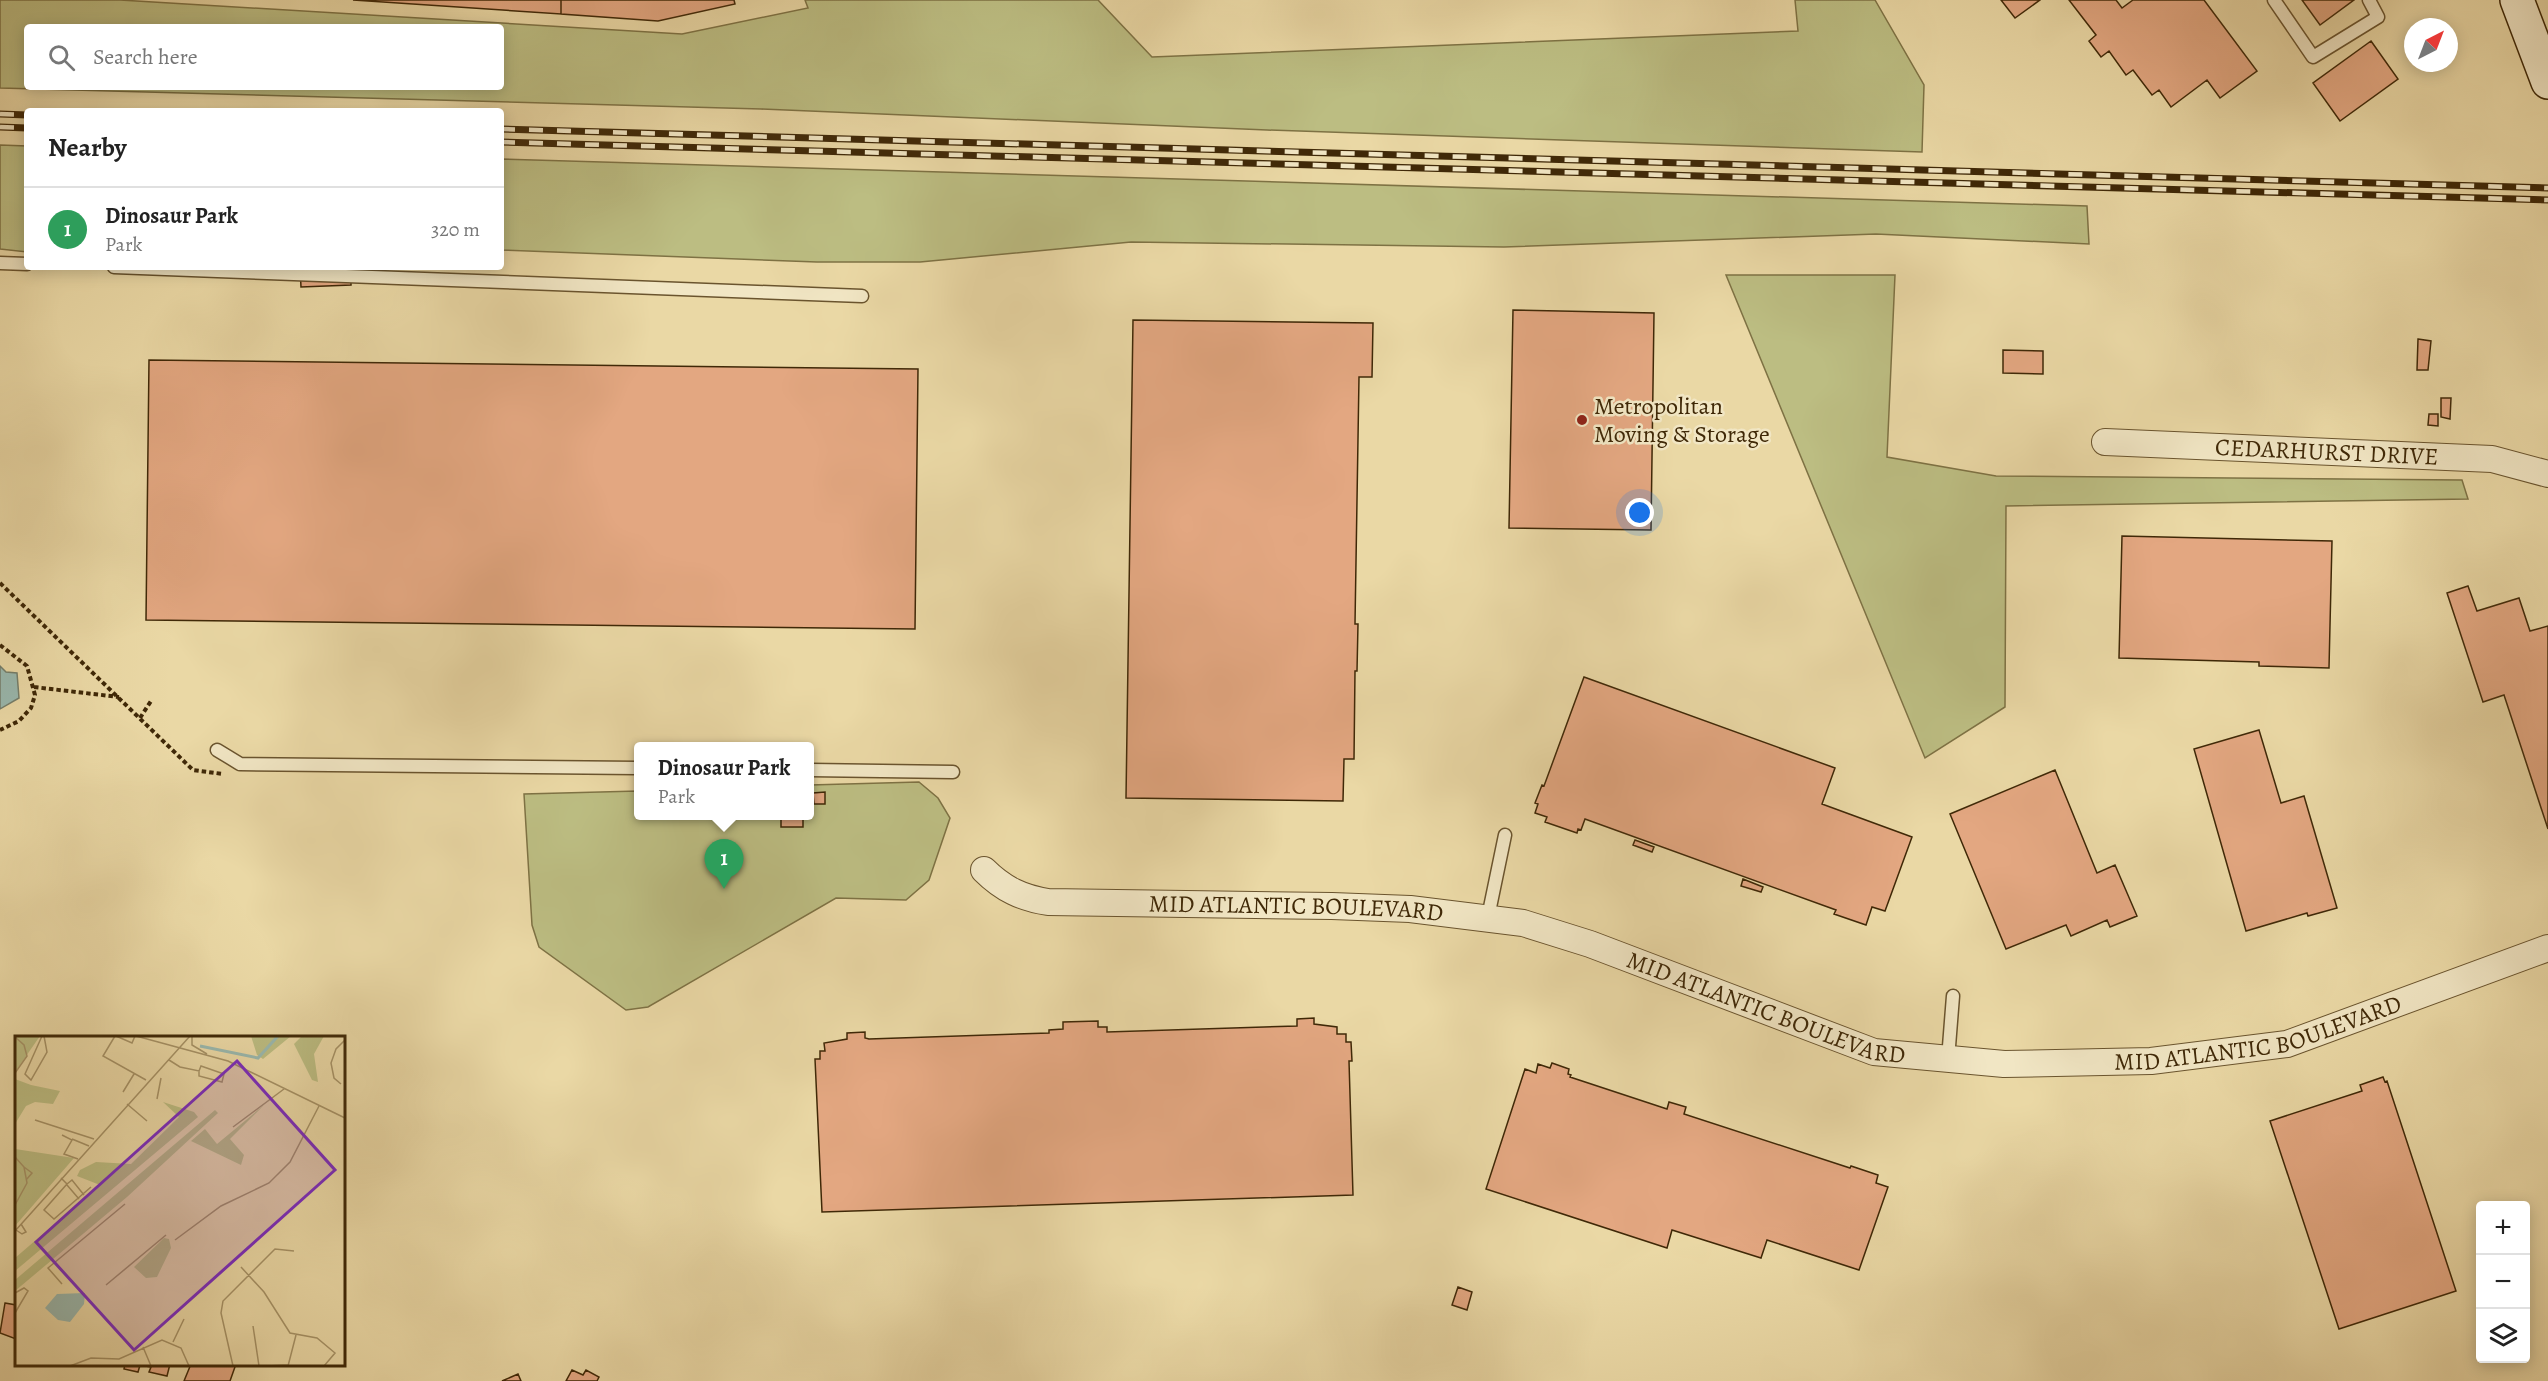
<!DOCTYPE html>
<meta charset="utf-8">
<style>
body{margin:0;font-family:Alegreya,serif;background:#f2f2f2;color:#222}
.controls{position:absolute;right:18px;bottom:18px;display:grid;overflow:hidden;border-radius:6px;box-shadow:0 3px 15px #0003}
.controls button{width:54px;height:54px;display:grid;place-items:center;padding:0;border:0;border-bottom:2px solid #e0e0e0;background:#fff;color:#222;font:30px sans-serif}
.compass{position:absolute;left:2404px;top:18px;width:54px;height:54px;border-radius:50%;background:#fff;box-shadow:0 3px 15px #0003;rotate:42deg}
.you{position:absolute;left:1640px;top:513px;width:21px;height:21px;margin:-15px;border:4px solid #fff;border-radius:50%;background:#1a73e8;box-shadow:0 0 0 9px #1a73e833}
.badge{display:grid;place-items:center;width:39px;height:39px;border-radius:50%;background:#0b8043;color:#fff;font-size:20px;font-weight:700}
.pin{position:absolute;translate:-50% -50px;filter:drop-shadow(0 2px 3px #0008)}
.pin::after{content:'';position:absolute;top:32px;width:21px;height:18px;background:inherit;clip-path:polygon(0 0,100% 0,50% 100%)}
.popup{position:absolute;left:634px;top:742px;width:180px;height:78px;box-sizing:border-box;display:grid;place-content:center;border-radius:6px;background:#fff;filter:drop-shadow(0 2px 4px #0005);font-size:20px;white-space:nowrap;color:#767676}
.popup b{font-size:22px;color:#222}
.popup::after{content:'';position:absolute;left:50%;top:100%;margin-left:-12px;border:12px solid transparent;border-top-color:#fff}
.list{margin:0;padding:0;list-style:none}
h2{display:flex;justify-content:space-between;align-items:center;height:78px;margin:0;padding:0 24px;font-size:26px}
h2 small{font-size:20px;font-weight:400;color:#767676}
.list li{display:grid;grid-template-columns:39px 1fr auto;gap:18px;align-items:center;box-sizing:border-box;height:84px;padding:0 24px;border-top:2px solid #e0e0e0}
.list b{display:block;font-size:22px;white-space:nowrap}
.list p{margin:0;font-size:20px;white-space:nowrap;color:#767676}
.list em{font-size:20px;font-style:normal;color:#767676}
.icon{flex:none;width:33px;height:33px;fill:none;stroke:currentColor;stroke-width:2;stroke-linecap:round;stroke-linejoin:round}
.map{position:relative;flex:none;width:2548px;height:1381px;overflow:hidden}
.search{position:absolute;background:#fff;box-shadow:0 3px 15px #0003;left:24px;top:24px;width:480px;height:66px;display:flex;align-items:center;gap:15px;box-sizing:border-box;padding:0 21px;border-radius:6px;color:#767676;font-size:22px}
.panel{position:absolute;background:#fff;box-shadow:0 3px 15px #0003;left:24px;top:108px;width:480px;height:162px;border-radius:6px}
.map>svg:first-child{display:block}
</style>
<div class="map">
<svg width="2548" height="1381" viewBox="0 0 2548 1381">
<rect width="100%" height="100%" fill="#ead8a5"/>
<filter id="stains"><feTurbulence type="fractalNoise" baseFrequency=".00333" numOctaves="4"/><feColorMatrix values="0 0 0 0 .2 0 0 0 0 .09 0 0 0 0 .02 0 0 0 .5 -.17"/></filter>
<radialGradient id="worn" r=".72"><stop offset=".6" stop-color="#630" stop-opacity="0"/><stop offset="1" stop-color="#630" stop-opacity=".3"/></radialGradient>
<path fill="#bcbd82" stroke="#7e7244" stroke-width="1.5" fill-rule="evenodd" d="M0,0H120L682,34L808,8L805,0H1098L1152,57L1798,31L1795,0H1875L1924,85L1922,152L1267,130L761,109L0,88ZM27,27H501V87H27Z
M0,145L27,146V252L0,249Z
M501,159L2087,206L2089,244L1876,234L1504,247L1131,242L920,262H817L501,250Z
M1726,275H1895L1887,457L1996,476L2462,480L2468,499L2006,506L2005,707L1925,758Z
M919,782L938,798L950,818L929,880L906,900L836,898L648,1007L626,1010L539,947L532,925L524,794L638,791V816H810V785Z"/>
<path fill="#99b8ae" stroke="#757e6b" stroke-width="1.5" d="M0,666L6,672L17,673L19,698L0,709Z"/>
<path fill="#e3a781" stroke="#3f2807" stroke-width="1.5" d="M353,0H561V14Z
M561,0H734L735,4L658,21L561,14Z
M2001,0H2040L2015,18Z
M2069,0H2116L2122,8L2133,0H2204L2257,71L2220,98L2207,80L2171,107L2159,90L2152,95L2133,70L2126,75L2109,51L2101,57L2089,41L2096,35Z
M2302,0H2354L2320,25Z
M2371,41L2398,79L2340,121L2313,83Z
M300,267H351V285L301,287Z
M1513,310L1654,313L1651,530L1509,528Z
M1133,320L1373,323L1372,377H1359L1355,624H1358L1357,671H1355L1354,759H1344L1343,801L1126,798Z
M2418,339L2431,341L2428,370H2417Z
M2003,350L2043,351V374L2003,373Z
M149,360L918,369L915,629L146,620Z
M2441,398H2451L2450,419L2441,417Z
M2429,414H2438V426L2428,425Z
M2122,536L2332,541L2329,668L2259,666V662L2119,658Z
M2468,586L2477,611L2519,598L2530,631L2548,626V829L2504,695L2483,702L2447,593Z
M1584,677L1835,768L1822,804L1912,837L1885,911L1872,907L1866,925L1834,914L1836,910L1585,819L1581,830L1578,829L1577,833L1545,822L1547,817L1535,813L1538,804L1535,803L1542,785L1544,786Z
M2259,730L2281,803L2304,796L2337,908L2308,916L2307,913L2246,931L2194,749Z
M2055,770L2097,873L2115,865L2137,916L2110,927L2107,920L2071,936L2066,925L2006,949L1950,814Z
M825,792V804H814L813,793Z
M781,816H803V827H781Z
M1635,840L1654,847L1652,852L1633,845Z
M1743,879L1763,887L1761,892L1741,886Z
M1314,1018V1024L1337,1027V1034H1346V1042H1351L1352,1061H1349L1353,1195L822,1212L815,1059H820V1051H825L824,1043L847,1039V1033L865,1032V1038L869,1039L1049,1033V1030L1063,1029V1022L1098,1021V1027H1107V1032L1297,1026V1019Z
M1552,1063L1569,1069L1568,1074L1571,1075L1570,1077L1667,1109L1669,1102L1686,1107L1684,1114L1850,1168L1851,1166L1878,1175L1876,1183L1888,1187L1859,1270L1767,1240L1761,1258L1672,1230L1667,1248L1486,1189L1525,1069L1536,1073L1538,1064L1550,1068Z
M2383,1077L2385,1082L2387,1081L2456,1291L2339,1329L2270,1121L2362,1091L2360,1085Z
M1458,1287L1472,1292L1467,1310L1452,1305Z
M5,1303L16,1305V1339L0,1333Z
M125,1364H170L167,1376L149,1372L151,1367L140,1365L138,1372L124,1369Z
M191,1364H236L230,1381H184Z
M572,1370L583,1375L586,1370L599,1377L597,1381H566Z
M518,1374L521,1381H502Z"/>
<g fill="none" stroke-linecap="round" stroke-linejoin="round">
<g stroke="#6a542e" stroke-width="15">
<path id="lane" d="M2274,0L2313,57L2378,17L2369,0
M0,263L27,264
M114,267L862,296
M217,750L240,764L638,768
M810,770L953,772
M1488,917L1505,835
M1948,1059L1953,996"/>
</g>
<g stroke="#6a542e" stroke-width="28">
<g id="street">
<path id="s1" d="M2105,442L2492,459L2548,474"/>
<path id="s2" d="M984,870C1003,889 1022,898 1048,902L1332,906L1410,909L1523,923L1590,944L1874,1052L2004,1064L2151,1061L2287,1044L2548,948"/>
</g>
</g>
<g stroke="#3f2807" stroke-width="36">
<path id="secondary" d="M2517,0L2548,82"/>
</g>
<path stroke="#3f2807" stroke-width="4" stroke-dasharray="4.5 3" stroke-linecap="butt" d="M0,583L193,770L223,774
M0,645L27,666L35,695L31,708L19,721L0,730
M34,687L119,697
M140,718L151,701"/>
<use href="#lane" stroke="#f1e6c4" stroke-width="12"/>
<use href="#street" stroke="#f1e6c4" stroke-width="26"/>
<use href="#secondary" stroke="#f1e6c4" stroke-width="33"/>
<g stroke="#3f2807" stroke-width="7">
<path id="rail" d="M0,114L27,115
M0,127L27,128
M501,129L2548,188
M501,142L2548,200"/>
</g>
<use href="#rail" stroke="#f1e6c4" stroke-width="4.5" stroke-dasharray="14" stroke-linecap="butt"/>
</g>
<circle fill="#8f2418" stroke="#f1e6c4" stroke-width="2" cx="1582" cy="420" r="6"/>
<g text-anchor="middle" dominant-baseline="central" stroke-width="5" stroke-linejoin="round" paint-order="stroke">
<g font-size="24" fill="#3f2807" stroke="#f1e6c4" text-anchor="start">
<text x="1594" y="406">Metropolitan<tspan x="1594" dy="28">Moving &amp; Storage</tspan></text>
</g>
<g font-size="24" fill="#3f2807" stroke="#f1e6c4">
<text stroke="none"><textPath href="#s1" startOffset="222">CEDARHURST DRIVE</textPath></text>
<text stroke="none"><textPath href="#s2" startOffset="321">MID ATLANTIC BOULEVARD</textPath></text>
<text stroke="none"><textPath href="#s2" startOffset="807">MID ATLANTIC BOULEVARD</textPath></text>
<text stroke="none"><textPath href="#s2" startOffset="1311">MID ATLANTIC BOULEVARD</textPath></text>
</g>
</g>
<g transform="translate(15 1036)">
<rect width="330" height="330" fill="#ead8a5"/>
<path d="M0,0H25L0,36ZM236,0H276L248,23L242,19ZM287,0H309L299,18L303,46L297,44L279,8ZM0,43L16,49L45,55L38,68L20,66L11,70L0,88ZM148,66L179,76L183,81L0,235V222L85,149L62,140L65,134L81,126L116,128L164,81ZM249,69L215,103L229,119L226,129L176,105L190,93L202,108ZM200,74L203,77L112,161L0,255V244ZM0,113L59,122L0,190ZM149,202L154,203L156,212L142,241L131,242L119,231Z" fill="#bcbd82"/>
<path d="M70,257L69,268L55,286L43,284L30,272L42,258Z" fill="#99b8ae"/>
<path fill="none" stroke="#99b8ae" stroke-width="3" d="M185,10L243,22L263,0"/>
<path fill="none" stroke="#a69266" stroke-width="1.5" d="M27,0L10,38L16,44L32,16L29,0M100,0L88,20L131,44M101,0L117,7L120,0M121,0L213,25L330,82M0,1L9,9L12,20L0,37M177,1V9L192,18M154,24L165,31L184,35L186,30L209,38L207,46L184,40V35M326,48L319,42L316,27L321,13L330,4M108,56L119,38M142,63L146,42M112,68L132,85M20,84L79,103M218,91L269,53M47,99L57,104L49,118L63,123M57,103L74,110M0,121L9,131L12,147L0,169M9,131L17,137L11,144M46,142L52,148L29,174L39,183L76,151M52,148L57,144L69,159M52,149L64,163M1,194L7,198L11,196L6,188M0,195L175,0M160,204L206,170L254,147L275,126L304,70M226,231L249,256L275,297L302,302L320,317L309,330M47,248L33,232L110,168M91,249L151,199M0,257L9,252L13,255L0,277M238,290L244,330M158,306L169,283M128,311L136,330M55,330L76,322L104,323L147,304L166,312L174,330M218,330L206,277L208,265L260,213L279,215M251,330L274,329M273,330L281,299"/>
<path fill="#7b2cbf" fill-opacity="0.15" stroke="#7b2cbf" stroke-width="3" d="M222,25L320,134L119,314L21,206Z"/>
<rect width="330" height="330" fill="none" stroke="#3f2807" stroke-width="3"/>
</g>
<rect width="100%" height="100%" filter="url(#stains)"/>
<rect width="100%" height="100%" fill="url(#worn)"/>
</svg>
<div class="controls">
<button>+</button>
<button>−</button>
<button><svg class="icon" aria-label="layers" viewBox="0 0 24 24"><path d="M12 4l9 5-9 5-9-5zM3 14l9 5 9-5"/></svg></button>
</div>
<svg class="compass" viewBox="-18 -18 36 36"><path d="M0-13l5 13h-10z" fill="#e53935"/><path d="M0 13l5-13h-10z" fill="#767676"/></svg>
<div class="you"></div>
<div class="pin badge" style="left:724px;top:889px;background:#2e9e5b">1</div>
<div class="popup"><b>Dinosaur Park</b>Park</div>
<div class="search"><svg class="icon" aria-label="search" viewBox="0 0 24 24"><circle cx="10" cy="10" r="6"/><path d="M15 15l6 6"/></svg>Search here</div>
<section class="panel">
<h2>Nearby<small></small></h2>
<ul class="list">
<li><span class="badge" style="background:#2e9e5b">1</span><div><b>Dinosaur Park</b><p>Park</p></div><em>320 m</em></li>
</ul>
</section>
</div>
